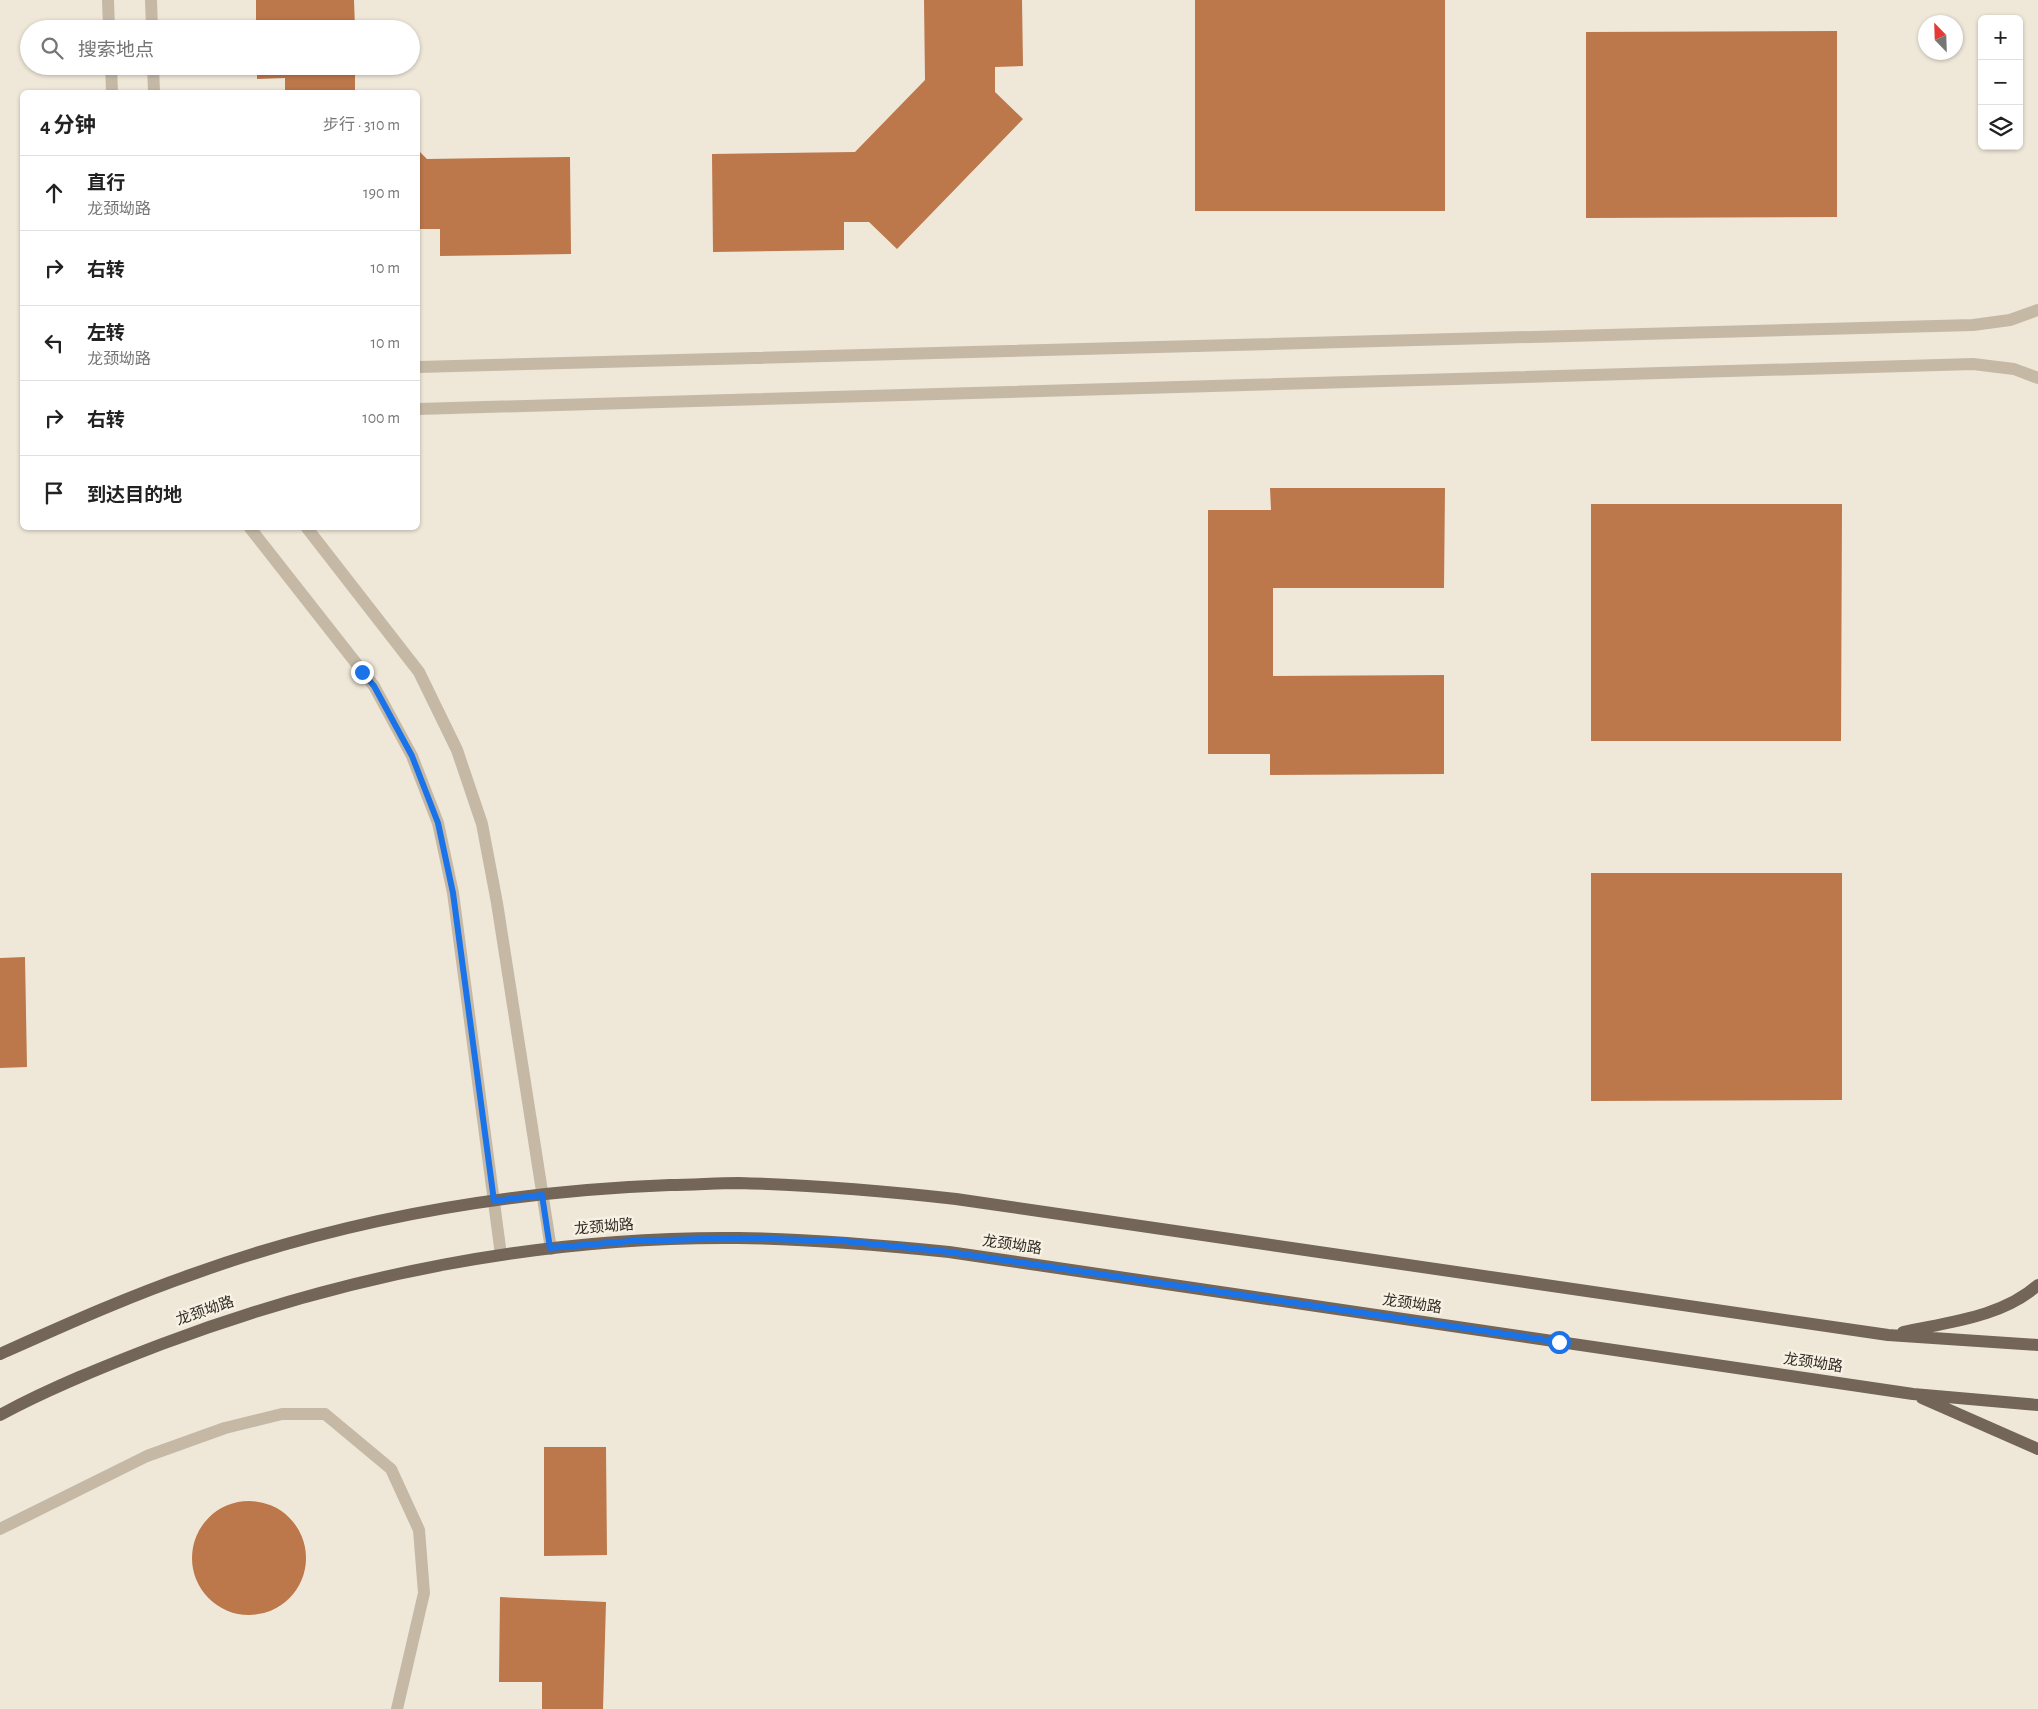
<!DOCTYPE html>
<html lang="zh">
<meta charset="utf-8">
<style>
body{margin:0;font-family:"Alegreya Sans","Noto Sans SC",sans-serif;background:#f2f2f2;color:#222}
.controls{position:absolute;right:15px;top:15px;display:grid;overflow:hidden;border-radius:8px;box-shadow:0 1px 4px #0004}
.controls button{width:45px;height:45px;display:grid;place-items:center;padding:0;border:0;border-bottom:1px solid #e0e0e0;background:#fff;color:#222;font:25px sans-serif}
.compass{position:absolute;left:1918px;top:15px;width:45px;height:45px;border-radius:50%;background:#fff;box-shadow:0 1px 4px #0004;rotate:337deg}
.stop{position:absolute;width:15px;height:15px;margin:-11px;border:4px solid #1a73e8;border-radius:50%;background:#fff}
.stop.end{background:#1a73e8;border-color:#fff;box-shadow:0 1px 5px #0008}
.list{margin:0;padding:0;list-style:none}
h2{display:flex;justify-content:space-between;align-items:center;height:65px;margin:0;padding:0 20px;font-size:21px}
h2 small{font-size:16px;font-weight:400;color:#767676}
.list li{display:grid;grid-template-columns:32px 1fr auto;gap:15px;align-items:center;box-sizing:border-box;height:75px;padding:0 20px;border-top:1px solid #e0e0e0}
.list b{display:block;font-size:19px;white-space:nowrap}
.list p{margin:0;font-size:16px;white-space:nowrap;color:#767676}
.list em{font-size:16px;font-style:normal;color:#767676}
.icon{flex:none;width:28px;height:28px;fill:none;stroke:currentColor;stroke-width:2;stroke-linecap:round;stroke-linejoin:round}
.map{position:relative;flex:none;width:2038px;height:1709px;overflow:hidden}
.search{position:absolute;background:#fff;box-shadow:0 1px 4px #0004;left:20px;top:20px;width:400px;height:55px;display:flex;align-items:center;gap:12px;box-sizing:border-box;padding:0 18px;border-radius:28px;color:#767676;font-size:19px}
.panel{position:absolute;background:#fff;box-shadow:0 1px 4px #0004;left:20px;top:90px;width:400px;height:440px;border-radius:8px}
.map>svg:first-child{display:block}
</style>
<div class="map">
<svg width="2038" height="1709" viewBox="0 0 2038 1709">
<rect width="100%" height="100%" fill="#efe8d9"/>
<path fill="#bc774a" d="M256,0H354L355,29H256Z
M924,0H1022L1023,66L995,67V92L1023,119L897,249L869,222H844V250L713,252L712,154L855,152L925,80Z
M1195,0H1445V211H1195Z
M1837,31V217L1586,218V32Z
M257,66H355V90L358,92H285V78L257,79Z
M418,150L427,159L570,157L571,254L440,256V229H418Z
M1270,488H1445L1444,588H1273V676L1444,675V774L1270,775V754H1208V510H1271Z
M1591,504H1842L1841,741H1591Z
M1591,873H1842V1100L1591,1101Z
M25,957L27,1067L0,1068V958Z
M544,1447H606L607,1555L544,1556Z
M192 1558a57 57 0 1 1 114 0a57 57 0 1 1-114 0Z
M500,1597L606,1602L603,1709H542V1682H499Z"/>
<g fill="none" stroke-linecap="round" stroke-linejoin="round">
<path stroke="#c5b9a6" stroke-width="12" d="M108,0L109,29
M151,0L152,29
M111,66L112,92
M153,66L154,92
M418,367L1973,325L2010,320L2038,310
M418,409L1973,364L2014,369L2038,378
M250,528L374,686L412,756L438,823L453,893L501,1255
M307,528L419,672L457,750L482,824L497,903L551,1249
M0,1529L147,1456L225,1428L282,1414H325L391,1469L419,1530L424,1593L397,1709"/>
<path stroke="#736558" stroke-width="12" d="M1903,1332C1949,1322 2002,1317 2038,1285
M0,1354C65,1325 129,1296 196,1273C347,1219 510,1191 670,1185C693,1185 716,1183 739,1183C812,1185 884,1191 956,1199L1888,1335L2038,1345
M1922,1398L2038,1449
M0,1415C52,1387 107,1365 162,1344C345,1275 542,1236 738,1238C809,1239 879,1245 949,1252L1913,1394L2038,1405"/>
</g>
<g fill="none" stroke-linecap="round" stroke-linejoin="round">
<path stroke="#1a73e8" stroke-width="6" d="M362,672L374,686L412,756L438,823L453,893L494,1201L542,1195L550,1248L631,1241L737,1238L843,1241L949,1252L1559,1342"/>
</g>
<g text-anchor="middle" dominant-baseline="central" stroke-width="5" stroke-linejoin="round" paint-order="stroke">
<g font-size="15" fill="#322c26" stroke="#f7f1e4">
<text transform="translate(604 1227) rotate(-5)">龙颈坳路</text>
<text transform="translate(1012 1245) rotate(8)">龙颈坳路</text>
<text transform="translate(1412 1304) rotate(8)">龙颈坳路</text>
<text transform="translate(205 1311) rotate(-19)">龙颈坳路</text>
<text transform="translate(1813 1363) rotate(8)">龙颈坳路</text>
</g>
</g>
</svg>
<div class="controls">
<button>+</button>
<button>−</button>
<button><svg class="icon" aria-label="layers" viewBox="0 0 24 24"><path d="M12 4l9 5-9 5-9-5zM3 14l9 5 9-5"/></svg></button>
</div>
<svg class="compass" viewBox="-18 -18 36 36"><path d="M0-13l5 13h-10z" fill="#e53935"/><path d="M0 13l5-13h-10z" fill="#767676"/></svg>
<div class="stop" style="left:1559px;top:1342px"></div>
<div class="stop end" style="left:362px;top:672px"></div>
<div class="search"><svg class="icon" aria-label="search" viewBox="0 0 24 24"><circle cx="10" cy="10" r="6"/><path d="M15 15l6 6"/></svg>搜索地点</div>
<section class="panel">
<h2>4 分钟<small>步行 · 310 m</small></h2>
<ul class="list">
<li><svg class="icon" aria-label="ahead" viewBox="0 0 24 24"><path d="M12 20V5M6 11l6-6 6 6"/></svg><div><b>直行</b><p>龙颈坳路</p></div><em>190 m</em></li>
<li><svg class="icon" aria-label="right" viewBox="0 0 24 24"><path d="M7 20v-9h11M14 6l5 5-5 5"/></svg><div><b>右转</b></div><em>10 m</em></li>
<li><svg class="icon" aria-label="left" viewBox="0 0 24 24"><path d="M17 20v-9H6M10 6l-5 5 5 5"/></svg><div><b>左转</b><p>龙颈坳路</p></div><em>10 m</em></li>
<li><svg class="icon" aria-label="right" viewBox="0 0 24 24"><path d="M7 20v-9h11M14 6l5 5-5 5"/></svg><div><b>右转</b></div><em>100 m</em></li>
<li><svg class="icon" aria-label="arrive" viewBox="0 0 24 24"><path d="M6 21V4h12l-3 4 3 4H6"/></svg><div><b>到达目的地</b></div></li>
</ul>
</section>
</div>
